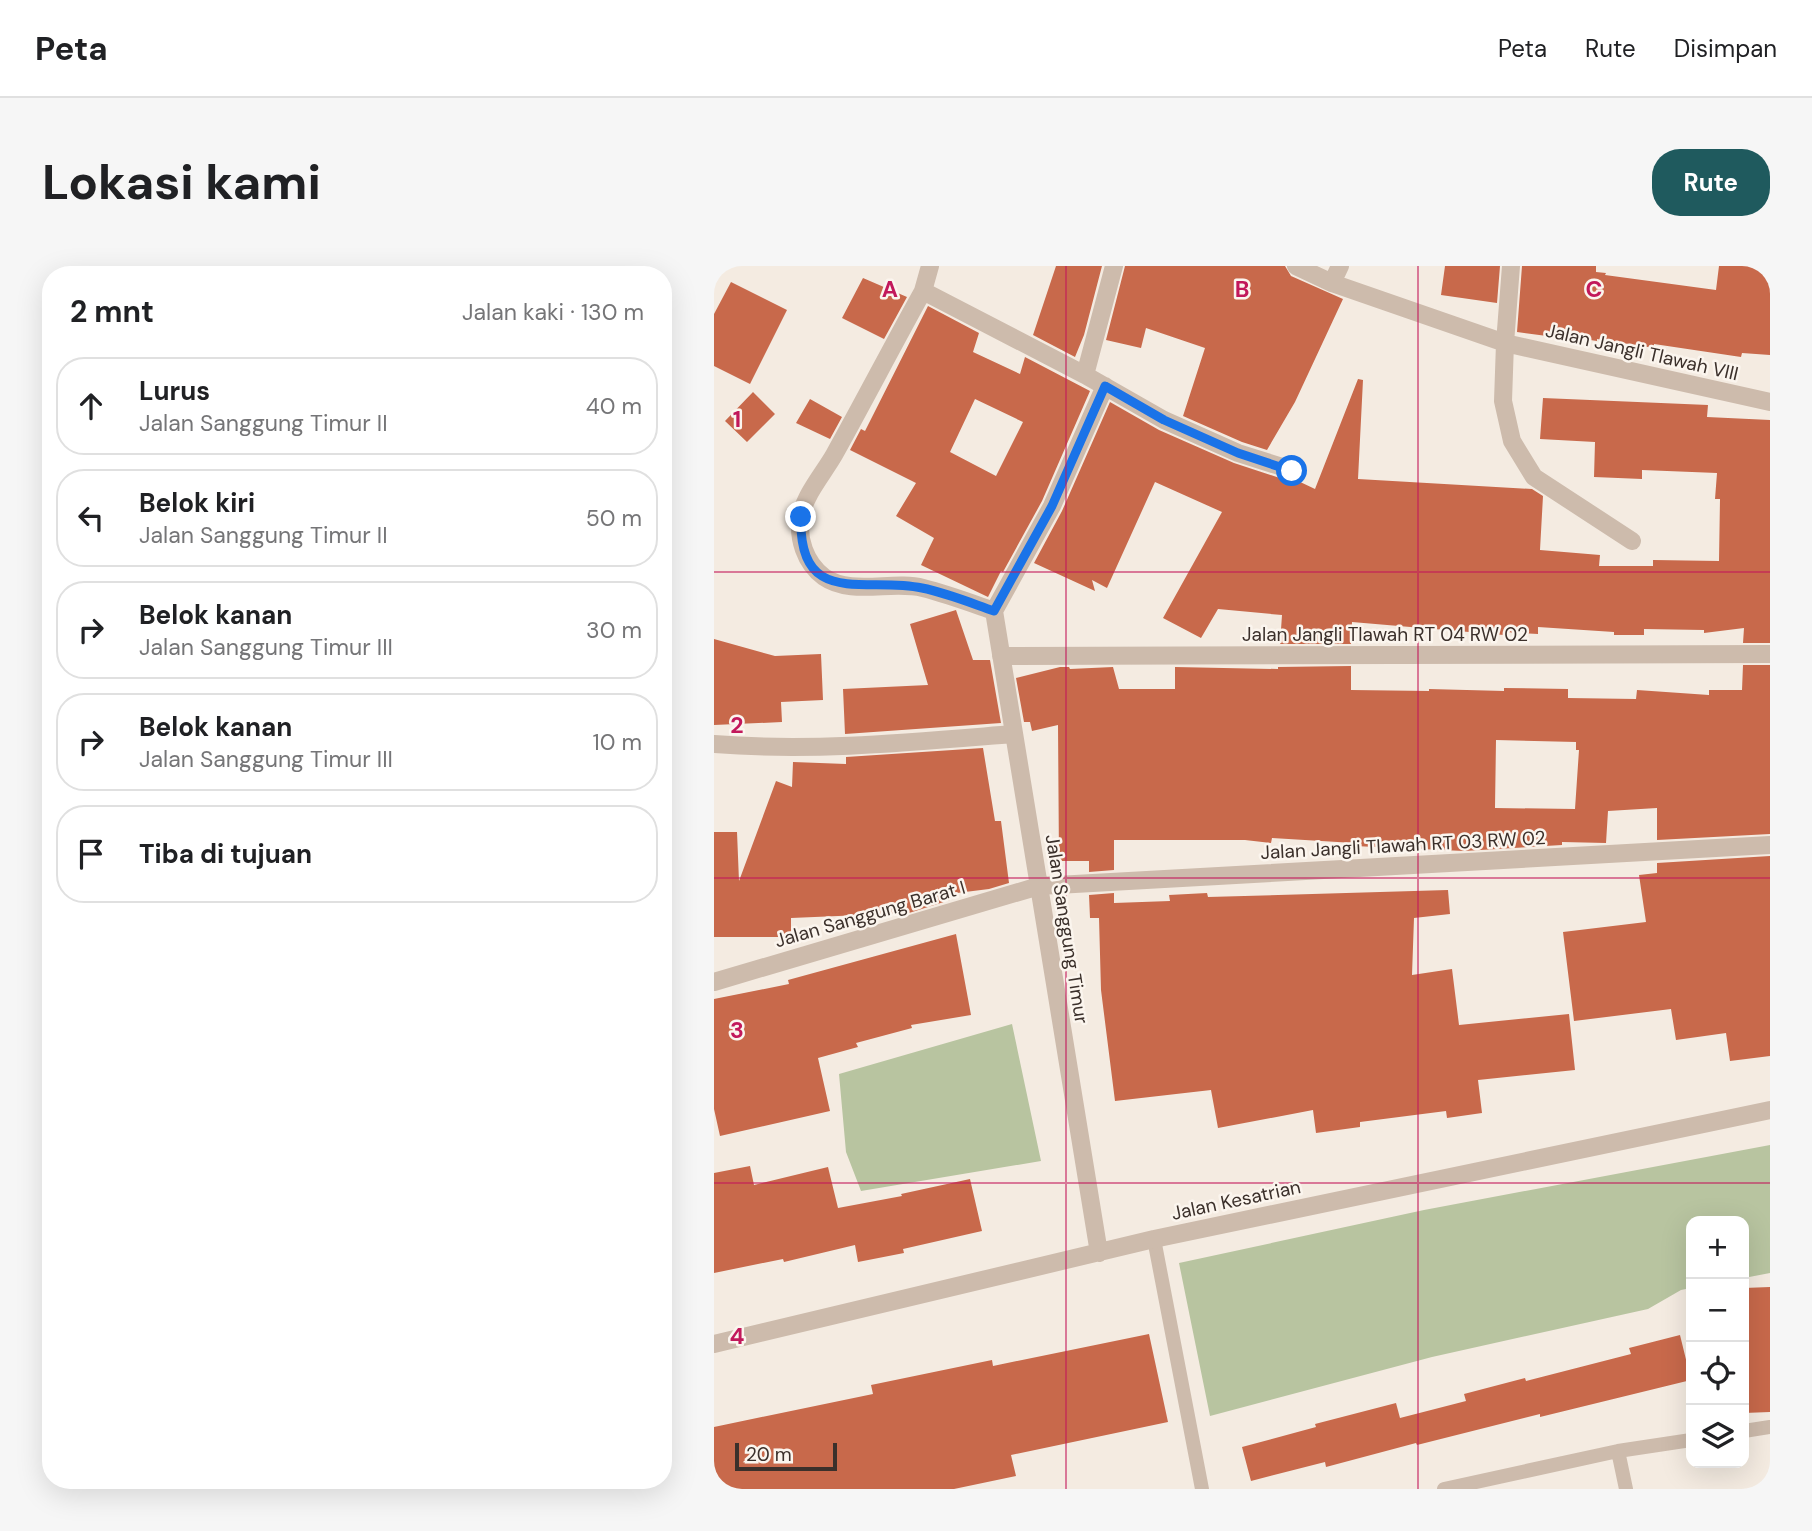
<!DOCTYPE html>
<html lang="id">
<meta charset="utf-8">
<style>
body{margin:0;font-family:"DM Sans",sans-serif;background:#f6f6f6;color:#202124}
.controls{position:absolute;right:21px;bottom:21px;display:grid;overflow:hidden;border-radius:14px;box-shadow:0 7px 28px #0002}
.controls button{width:63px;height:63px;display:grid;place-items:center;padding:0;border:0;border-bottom:2px solid #e0e0e0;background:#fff;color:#202124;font:35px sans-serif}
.scale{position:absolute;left:21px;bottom:18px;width:102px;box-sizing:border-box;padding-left:7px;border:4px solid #3b302b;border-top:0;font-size:19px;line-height:24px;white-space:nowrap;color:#3b302b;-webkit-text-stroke:5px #fbf5ee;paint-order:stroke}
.stop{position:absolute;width:21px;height:21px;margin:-16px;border:5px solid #1a73e8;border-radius:50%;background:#fff}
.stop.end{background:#1a73e8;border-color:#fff;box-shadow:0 2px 7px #0008}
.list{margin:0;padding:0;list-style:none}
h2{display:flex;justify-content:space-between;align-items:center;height:91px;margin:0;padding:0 28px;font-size:30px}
h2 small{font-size:23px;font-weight:400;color:#757577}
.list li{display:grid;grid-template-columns:46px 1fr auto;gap:21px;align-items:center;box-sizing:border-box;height:98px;margin:0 14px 14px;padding:0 14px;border:2px solid #e0e0e0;border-radius:28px}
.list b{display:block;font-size:26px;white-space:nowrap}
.list p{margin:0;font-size:23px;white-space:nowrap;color:#757577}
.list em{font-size:23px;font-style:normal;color:#757577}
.icon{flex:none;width:38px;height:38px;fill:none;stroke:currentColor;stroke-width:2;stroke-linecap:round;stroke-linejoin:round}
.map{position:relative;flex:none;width:1056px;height:1223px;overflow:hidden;border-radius:28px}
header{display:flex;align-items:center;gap:42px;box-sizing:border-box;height:98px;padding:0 35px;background:#fff;border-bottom:2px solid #e0e0e0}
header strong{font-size:33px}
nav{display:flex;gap:38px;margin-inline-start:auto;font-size:24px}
.intro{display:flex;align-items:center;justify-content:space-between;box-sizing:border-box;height:168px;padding:0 42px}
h1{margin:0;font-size:49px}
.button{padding:18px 32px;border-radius:28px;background:#1f5a5e;color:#fff;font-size:24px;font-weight:700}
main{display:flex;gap:42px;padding:0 42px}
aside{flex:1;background:#fff;border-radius:28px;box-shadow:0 7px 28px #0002}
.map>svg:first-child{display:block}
</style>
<header>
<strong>Peta</strong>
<nav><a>Peta</a><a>Rute</a><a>Disimpan</a></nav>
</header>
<div class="intro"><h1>Lokasi kami</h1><a class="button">Rute</a></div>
<main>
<aside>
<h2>2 mnt<small>Jalan kaki · 130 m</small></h2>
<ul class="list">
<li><svg class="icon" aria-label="ahead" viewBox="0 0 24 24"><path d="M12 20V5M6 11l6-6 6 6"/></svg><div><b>Lurus</b><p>Jalan Sanggung Timur II</p></div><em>40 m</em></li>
<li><svg class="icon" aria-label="left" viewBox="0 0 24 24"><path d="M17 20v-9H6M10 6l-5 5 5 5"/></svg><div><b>Belok kiri</b><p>Jalan Sanggung Timur II</p></div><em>50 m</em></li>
<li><svg class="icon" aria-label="right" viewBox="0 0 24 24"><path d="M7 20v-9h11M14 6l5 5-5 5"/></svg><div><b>Belok kanan</b><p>Jalan Sanggung Timur III</p></div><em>30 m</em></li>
<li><svg class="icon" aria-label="right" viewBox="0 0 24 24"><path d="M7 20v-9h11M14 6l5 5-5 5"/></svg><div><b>Belok kanan</b><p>Jalan Sanggung Timur III</p></div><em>10 m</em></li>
<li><svg class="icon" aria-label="arrive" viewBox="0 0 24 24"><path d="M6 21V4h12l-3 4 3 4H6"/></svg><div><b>Tiba di tujuan</b></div></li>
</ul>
</aside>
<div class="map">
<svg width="1056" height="1223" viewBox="0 0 1056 1223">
<rect width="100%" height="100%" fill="#f4ebe1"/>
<path fill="#b8c4a0" d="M298,758L327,895L147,925L132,886L125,808Z
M1056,879V1007L1030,1012V955H977V1022L967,1024L934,1043L718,1091L496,1150L465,997L710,944Z"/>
<path fill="#c8694b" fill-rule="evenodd" d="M342,0H388L370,69L361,91L319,69Z
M411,0H571L577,10L629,33L581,136L553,184L528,176L469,150L491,82L432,62L427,82L392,74Z
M731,0H786L783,37L727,29Z
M808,0H882V6L892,7L891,9L1002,24L1005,0H1056V89L1028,87L1027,91L940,78V82L883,73V75L849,70L848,72L803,66Z
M149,12L193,31L170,73L128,52Z
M17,16L73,44L36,118L0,100V48Z
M214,40L265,67L259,86L306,108L311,91L376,125L328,235L289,306L287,305L274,331L207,299L220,272L182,250L202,217L136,184L147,163L151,165ZM261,133L309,156L282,210L236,186Z
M644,113L649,114L644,213L818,223L829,230L826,284L886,289L885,300H939V294L1005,295L1006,233H1001L1003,207L928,204V213L880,211L881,176L826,173L829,132L994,139L993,151L1056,154V377H1029L1030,362L990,367V364L930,363V369H900V366L824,361V368L790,366V369L638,356L637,378H566L568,349L504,343L487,372L449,352L508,246L441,216L393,322L378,314L381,325L320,297L348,245L396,136L445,164L520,197L575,215L582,214L601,223Z
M39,126L61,148L33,176L11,155Z
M96,133L128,151L116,173L82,157Z
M242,344L259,394H276L287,457L131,468L129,423L214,419L196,358Z
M0,373L61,390L107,388L109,434L67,436L68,456L0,459Z
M1029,399H1056V568L943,574V542L894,545L892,577L848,576V579L750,585L640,580V577L558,572L557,577L531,574H400V604L375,606V595H345L344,459L318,465L316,456H310L302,412L346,401H355L356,403L399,401L405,423H461V401L564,403V401L637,400V424L715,425V423L790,425V422L854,423V432L922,433L923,424L995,429V424H1028ZM782,474L862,476V484H865L861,543L781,542Z
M269,482L281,555H287L295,617L275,623L235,628L236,634L195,647L77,652V671H0V566H23L25,615L62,515L78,521L79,496L132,498V491Z
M1056,590V790L1016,795L1012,767L962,774L957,743L860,755L849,666L932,656L925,609L943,607V597Z
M734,624L736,648L700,652L698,709L738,703L745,759L855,748L861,804L764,814L768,847L733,852L732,845L646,856V861L602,867L599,844L504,862L497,824L401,835L387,724L385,652H376L375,629L400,627V637L456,635L455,629L493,627L494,631Z
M242,668L257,749L197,759L198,762L142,777L144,781L104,792L116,845L6,870L0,843V733L75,718L74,714Z
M36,900L40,919L114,901L124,942L188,930L187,928L256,913L268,965L189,983L190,987L144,996L141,979L70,996L69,993L0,1007V907Z
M1056,1021V1146L1030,1147V1022Z
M435,1068L454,1156L297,1189L302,1210L240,1223H0V1161L159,1128L157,1119L278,1094L279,1100Z
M966,1069L977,1114L826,1151V1148L703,1179L702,1177L612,1201L611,1196L537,1215L528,1181L602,1161L601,1158L682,1137L686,1152L752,1135L750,1128L811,1112L812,1115L917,1088L915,1082Z"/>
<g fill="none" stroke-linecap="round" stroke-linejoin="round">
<path stroke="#cdbbac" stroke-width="14" d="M440,973L488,1223
M1030,1165L1056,1161
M904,1185L977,1174
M730,1223L904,1185L912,1223"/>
<path stroke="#cdbbac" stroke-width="18" d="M216,0L209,25C179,79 150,135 120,189C109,208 92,227 87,249C83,272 91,297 110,311C137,330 179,314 209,322C233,328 257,337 280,345
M582,0L618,17L791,77L1056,136
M797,0L791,77L789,135L798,175L820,211L918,275
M618,17L626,0
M209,25L371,109L450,154L524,187L578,204
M371,109L400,0
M280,345L385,987
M280,345L338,240L391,120
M287,390L1056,388
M0,478C100,486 200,476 299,468
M0,716L325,620L1056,579
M0,1078L440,973L1056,844"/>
</g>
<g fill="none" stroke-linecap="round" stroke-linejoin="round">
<path stroke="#1a73e8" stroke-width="9" d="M87,251C84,343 152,310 208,322C233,327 257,337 280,345L338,240L391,120L450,154L524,187L578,205"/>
</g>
<path fill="none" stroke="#c2185b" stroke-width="2" stroke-opacity="0.55" d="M352,0V1223M704,0V1223M0,306H1056M0,612H1056M0,917H1056"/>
<g text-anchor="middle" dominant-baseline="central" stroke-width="5" stroke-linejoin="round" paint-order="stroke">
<g font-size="19" fill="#3b302b" stroke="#fbf5ee">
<text transform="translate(928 86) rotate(13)">Jalan Jangli Tlawah VIII</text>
<text x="671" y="368">Jalan Jangli Tlawah RT 04 RW 02</text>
<text transform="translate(689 579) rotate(-3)">Jalan Jangli Tlawah RT 03 RW 02</text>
<text transform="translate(156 648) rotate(-16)">Jalan Sanggung Barat I</text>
<text transform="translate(353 663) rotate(81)">Jalan Sanggung Timur</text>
<text transform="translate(522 934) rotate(-12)">Jalan Kesatrian</text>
</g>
</g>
<g font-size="23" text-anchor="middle" font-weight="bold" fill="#c2185b" stroke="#fbf5ee" stroke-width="5" stroke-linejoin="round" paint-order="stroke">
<text x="176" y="31">A</text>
<text x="528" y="31">B</text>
<text x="880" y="31">C</text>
<text x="23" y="161">1</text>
<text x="23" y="467">2</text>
<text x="23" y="772">3</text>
<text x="23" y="1078">4</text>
</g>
</svg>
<div class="controls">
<button>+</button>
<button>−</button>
<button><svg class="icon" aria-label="locate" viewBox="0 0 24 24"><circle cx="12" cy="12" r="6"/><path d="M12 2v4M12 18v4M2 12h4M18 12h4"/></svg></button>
<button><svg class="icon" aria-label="layers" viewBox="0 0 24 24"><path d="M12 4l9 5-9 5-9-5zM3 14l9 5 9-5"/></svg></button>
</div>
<div class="scale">20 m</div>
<div class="stop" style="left:578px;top:205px"></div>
<div class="stop end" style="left:87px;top:251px"></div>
</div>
</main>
